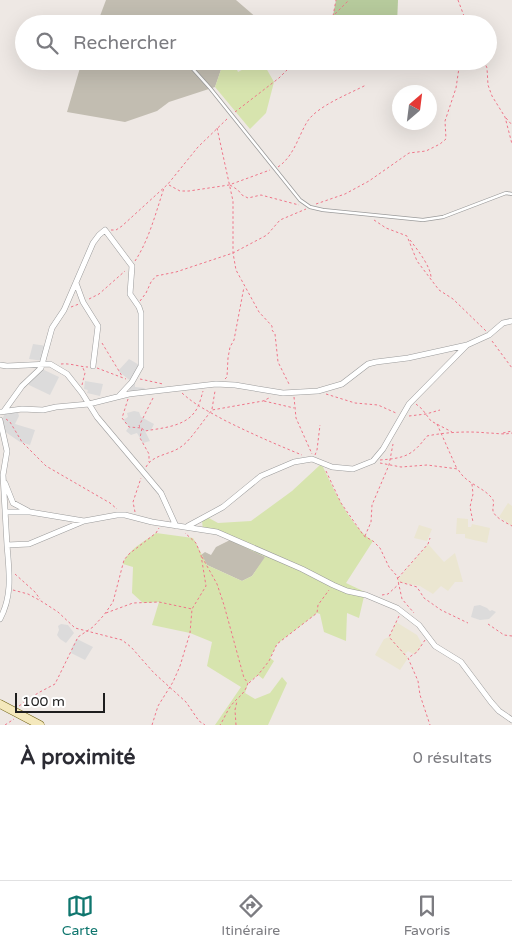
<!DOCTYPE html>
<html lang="fr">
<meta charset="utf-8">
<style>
body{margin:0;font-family:"Varela Round",sans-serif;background:#f7f7f7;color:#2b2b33}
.compass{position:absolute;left:392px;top:85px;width:45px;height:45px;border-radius:50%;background:#fff;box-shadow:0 5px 20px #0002;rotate:28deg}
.scale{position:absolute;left:15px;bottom:12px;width:90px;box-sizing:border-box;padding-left:5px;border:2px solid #1e1e1e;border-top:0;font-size:14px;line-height:18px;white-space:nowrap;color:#1e1e1e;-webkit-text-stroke:4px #fff;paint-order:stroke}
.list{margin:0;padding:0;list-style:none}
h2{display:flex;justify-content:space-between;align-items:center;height:65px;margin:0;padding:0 20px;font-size:21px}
h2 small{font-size:16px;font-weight:400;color:#7c7c81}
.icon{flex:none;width:28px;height:28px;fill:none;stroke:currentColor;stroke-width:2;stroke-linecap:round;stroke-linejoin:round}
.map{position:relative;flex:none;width:512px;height:725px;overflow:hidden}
.search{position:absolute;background:#fff;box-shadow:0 5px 20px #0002;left:15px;right:15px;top:15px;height:55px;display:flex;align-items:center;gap:12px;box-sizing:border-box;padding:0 18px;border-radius:28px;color:#7c7c81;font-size:19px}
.sheet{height:155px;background:#fff}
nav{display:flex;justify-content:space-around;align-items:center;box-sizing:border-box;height:70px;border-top:1px solid #e1e1e2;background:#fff;font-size:14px;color:#7c7c81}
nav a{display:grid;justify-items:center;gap:2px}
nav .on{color:#0f766e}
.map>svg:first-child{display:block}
</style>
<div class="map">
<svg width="512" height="725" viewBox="0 0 512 725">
<rect width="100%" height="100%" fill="#eee8e4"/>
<path fill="#dcdbdb" d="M33,344L47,346L44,361L29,359Z
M129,359L141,366L132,382L135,384V387L144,388L147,390L128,394L132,382L118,371Z
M42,369L59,377L50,395L29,385L27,380Z
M85,381L103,384L100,396L87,393L88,390L84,389Z
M134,411L139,412L141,417L154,424L151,430L145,431L150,441L143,443L137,433L131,435L126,431L129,427L123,420L128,417L127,413Z
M6,412L18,413L19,416L15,424L35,430L30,445L20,442L4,431L2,419Z
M480,605L487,608L490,611L492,610L496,612L489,619L480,620L471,617L474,606Z
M61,624L68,625L74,633L66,643L60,639L57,635L59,630L58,626Z
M77,639L93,647L85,660L71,653L72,647Z"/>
<path fill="#c2bdb1" d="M106,0H236L264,24H97Z
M82,61H224L215,87L169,102L157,111L125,122L67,112Z
M230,540L266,557L252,576L242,581L207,565L201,555L205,552L211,555L216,547Z"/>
<path fill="#ebe6d1" d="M508,503L512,506V526L499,517Z
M457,518L468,519V527H471L472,524L490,528L487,543L465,538V534H456Z
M419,525L432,529L427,541L414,538Z
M428,544L444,562L455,553L463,582H455L448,591L441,586L433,594L420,586L398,582V579Z
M396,622L417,635L422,644L417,652L413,654L408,651L405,654L408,658L400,670L375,655L384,639L389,637Z"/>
<path fill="#d7e4ae" d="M224,61H233L238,72L259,61H262L274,82L266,113L250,129L215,87Z
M320,465L323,467C334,490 351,528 373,541L346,583L365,592L359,618L347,613L346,641L324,632L320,614L317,613L277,644L270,658L274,661L263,679L258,675L248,683L245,693L255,699L270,693L282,677L287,683L268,725H215L241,687L207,666L212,642L190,633L152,625L159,602L143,603L132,593L133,567L123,564C127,550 145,541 156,533L193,538L196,543L207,565L242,581L252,576L265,557L221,536L203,531L202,520L207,517L218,523L251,521L292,491Z"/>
<path fill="#b6ca9c" d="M336,0H398L397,24H342L333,16Z"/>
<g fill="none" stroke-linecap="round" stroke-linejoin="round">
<g stroke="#9b9b9b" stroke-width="4">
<path id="lane" d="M192,68L210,88L300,200L310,207L323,210L423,220L443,217L506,193L512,194"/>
</g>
<g stroke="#9b9b9b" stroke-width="6">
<path id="street" d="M76,283L83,302L98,326L93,366
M0,365L7,366L50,364L67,374L82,393L97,417L161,493L176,526
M4,411L22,386L41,368L52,328L64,310L93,243L99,235L105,230L132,266L130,294L139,307L141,313V366L132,382L119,396
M0,412L22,409L43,410L56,407L89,404L129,394L216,384L235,385L283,393L318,391L342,384L368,364L376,362L408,358L467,345
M0,420L7,451L3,475L7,545
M5,483L13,503L28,511
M6,512H30L84,521
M188,526L223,507L261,476L294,462L312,459L332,467L353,469L373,461L383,449L409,404L467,345L489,335L503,323L512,321
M0,619C13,595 9,571 7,545L29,544L84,521L117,515H125L152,522L217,532L302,569L333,585L347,591L366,595L397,608L419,625L435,646L461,662L491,702L499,711L512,720"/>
</g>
<g stroke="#6c5d0d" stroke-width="9">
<path id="secondary" d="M0,704L40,725"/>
</g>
<path stroke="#ef7589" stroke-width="1" stroke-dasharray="2.5 2.5" stroke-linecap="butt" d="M458,0L467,24
M333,16L336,0
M324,24L333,16L349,0
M484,61L487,68L488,85L492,96L505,117L512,144
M235,112L279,78L296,61
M506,118L512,125
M217,128L233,201V253L236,270L259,312L272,326V330L275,334L278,362L290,386
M278,167C294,156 298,137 307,122C317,106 349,94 366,85
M169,185L180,191H189L229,185L270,170
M230,185L238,190L242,195L248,198L261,195L299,205
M316,204L345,194L369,181L409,153L426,151L440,144L446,139L445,121L456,88L460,61
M374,220L386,228L407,236L417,261L439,290L453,299L486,331
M111,230H116L122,226L168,184L198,147L228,118
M410,240C417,249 432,268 431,279
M135,261C149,240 156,212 164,188
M89,299L99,294L125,271
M140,301L146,293L151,282L156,276L176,272L233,253L267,235L280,220L306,209
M71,307L79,304
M492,341L512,368
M102,343L122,376
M61,364C71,363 80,367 88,367
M97,368L126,379
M140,379L163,384
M225,379L227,377L228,358L230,347L234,340L244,287
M82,385L85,373L83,368
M182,393C195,405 208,411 224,420C250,433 275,444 302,455
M326,394L355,403L378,405L396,413
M294,397L296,418L312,454
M153,398L139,426L145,431C161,428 183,427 194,413C199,407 201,398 203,391
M128,399L122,418L129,427L142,428L140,438L149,454V462
M264,401L294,408
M416,404L422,409L431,421L452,432
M212,409L215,391
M409,416L426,414L440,410
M6,419L10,422L22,442L46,466L110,503L117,509
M437,424L457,469
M503,433L512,431
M315,455L317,450L320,425
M380,460C405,458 412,456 427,436C447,432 468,431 488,433C496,433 503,435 512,433
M380,463L401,467L427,465L458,469C465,483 481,486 491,497C496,502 492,506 493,511C495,518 507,523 512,526
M146,467C153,454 171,455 182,446C190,441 205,418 212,410L263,401L271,397
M326,471L341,503L364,536L373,541L380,548L389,567L397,576L402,599L414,613
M472,484L473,494L470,507L473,522
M135,512L133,502L141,478
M365,536L371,522L372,505L389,465L393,444
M202,557L217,584L224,605L244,678L248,683C244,696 237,697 230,707C226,713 224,719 220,725
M15,574L35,592L40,599
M398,578L428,544L430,538
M400,582L417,587L424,598L441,610L468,623
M13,590L28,594L41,601L58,612L75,628L122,640L131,647L154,673L186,702L199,721L205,725
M382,595L388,594L399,584
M106,613L133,603L159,602L192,609
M399,616L389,637L407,657
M488,624L504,635L512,636
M425,640L417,652L408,658L418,681L420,695L430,725
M249,683L258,675L269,661L277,644L317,613L318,605L329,590
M19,706L38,693L55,684L78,637L93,627L104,615L113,602L124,560L129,554L156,533L159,528
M5,725L14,719
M152,725L158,706L173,682L180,666L190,633L192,609L206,586L201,555L196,543L185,533
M236,725L235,710L237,701"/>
<use href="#lane" stroke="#fff" stroke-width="2.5"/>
<use href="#street" stroke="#fff" stroke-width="5"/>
<use href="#secondary" stroke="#f4e8bc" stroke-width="8"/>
</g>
</svg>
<svg class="compass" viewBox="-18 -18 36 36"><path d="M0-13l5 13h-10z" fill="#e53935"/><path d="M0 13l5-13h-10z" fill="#7c7c81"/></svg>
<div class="scale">100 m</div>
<div class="search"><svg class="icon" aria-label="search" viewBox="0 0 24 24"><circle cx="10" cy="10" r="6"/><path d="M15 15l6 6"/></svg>Rechercher</div>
</div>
<section class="sheet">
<h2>À proximité<small>0 résultats</small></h2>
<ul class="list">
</ul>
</section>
<nav>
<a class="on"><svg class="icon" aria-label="map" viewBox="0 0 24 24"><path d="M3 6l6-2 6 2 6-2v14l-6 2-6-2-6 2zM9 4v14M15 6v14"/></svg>Carte</a>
<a><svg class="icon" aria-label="directions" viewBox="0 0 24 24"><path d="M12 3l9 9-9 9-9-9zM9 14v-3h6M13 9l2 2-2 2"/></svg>Itinéraire</a>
<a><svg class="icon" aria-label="saved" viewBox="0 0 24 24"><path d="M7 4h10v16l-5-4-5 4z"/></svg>Favoris</a>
</nav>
